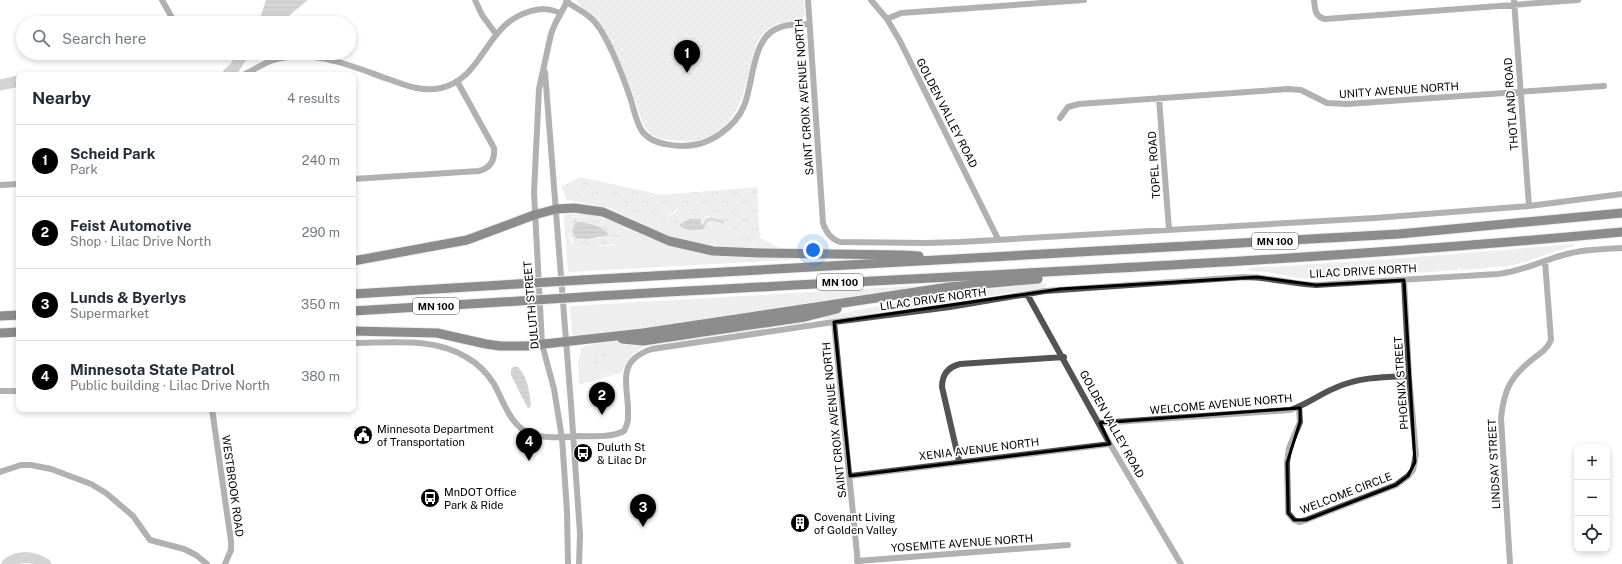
<!DOCTYPE html>
<meta charset="utf-8">
<style>
body{margin:0;font-family:"Public Sans",sans-serif;background:#f2f2f3;color:#1f2937}
.controls{position:absolute;right:12px;bottom:12px;display:grid;overflow:hidden;border-radius:8px;box-shadow:0 2px 6px #0003}
.controls button{width:36px;height:36px;display:grid;place-items:center;padding:0;border:0;border-bottom:1px solid #e0e1e3;background:#fff;color:#1f2937;font:20px sans-serif}
.you{position:absolute;left:813px;top:250px;width:14px;height:14px;margin:-10px;border:3px solid #fff;border-radius:50%;background:#1a73e8;box-shadow:0 0 0 6px #1a73e833}
.badge{display:grid;place-items:center;width:26px;height:26px;border-radius:50%;background:#000;color:#fff;font-size:13px;font-weight:700}
.pin{position:absolute;translate:-50% -33px;filter:drop-shadow(0 1px 2px #0008)}
.pin::after{content:'';position:absolute;top:21px;width:14px;height:12px;background:inherit;clip-path:polygon(0 0,100% 0,50% 100%)}
.list{margin:0;padding:0;list-style:none}
h2{display:flex;justify-content:space-between;align-items:center;height:52px;margin:0;padding:0 16px;font-size:17px}
h2 small{font-size:13px;font-weight:400;color:#747a83}
.list li{display:grid;grid-template-columns:26px 1fr auto;gap:12px;align-items:center;box-sizing:border-box;height:72px;padding:0 16px;border-top:1px solid #e0e1e3}
.list b{display:block;font-size:15px;white-space:nowrap}
.list p{margin:0;font-size:13px;white-space:nowrap;color:#747a83}
.list em{font-size:13px;font-style:normal;color:#747a83}
.icon{flex:none;width:22px;height:22px;fill:none;stroke:currentColor;stroke-width:2;stroke-linecap:round;stroke-linejoin:round}
.map{position:relative;flex:none;width:1622px;height:564px;overflow:hidden}
.search{position:absolute;background:#fff;box-shadow:0 2px 6px #0003;left:16px;top:16px;width:340px;height:44px;display:flex;align-items:center;gap:10px;box-sizing:border-box;padding:0 14px;border-radius:22px;color:#747a83;font-size:15px}
.panel{position:absolute;background:#fff;box-shadow:0 2px 6px #0003;left:16px;top:72px;width:340px;height:340px;border-radius:8px}
.map>svg:first-child{display:block}
</style>
<div class="map">
<svg width="1622" height="564" viewBox="0 0 1622 564">
<defs>
<pattern id="forest-crowns" width="20" height="18" patternUnits="userSpaceOnUse"><rect width="20" height="18" fill="#dadada"/><path d="M2 6a3 3 0 1 1 6 0M12 15a3 3 0 1 1 6 0" fill="none" stroke="#b9b9b9"/></pattern>
<pattern id="wetland-marsh" width="20" height="14" patternUnits="userSpaceOnUse"><rect width="20" height="14" fill="#dadada"/><path d="M1 5h8M5 5V1M11 12h8M15 12V8" fill="none" stroke="#b9b9b9"/></pattern>
<pattern id="park-dots" width="8" height="8" patternUnits="userSpaceOnUse"><rect width="8" height="8" fill="#dadada"/><path d="M2 2h.1M6 6h.1" fill="none" stroke="#b9b9b9" stroke-width="1.8" stroke-linecap="round"/></pattern>
<pattern id="water-rules" width="6" height="5" patternUnits="userSpaceOnUse"><rect width="6" height="5" fill="#a1a1a1"/><path d="M0 2.5h6" fill="none" stroke="#898989"/></pattern>
</defs>
<rect width="100%" height="100%" fill="#fff"/>
<path fill="#dadada" fill-rule="evenodd" d="M593,180L635,189L632,195L623,202L625,209C637,213 647,220 658,224L676,212L679,207L687,211L700,214L702,217L677,219L673,223L676,226L699,231L705,230L709,224L707,217L710,216L711,211C717,218 714,222 726,223L731,231L738,234C743,245 760,245 770,246L772,244L782,249V251L730,250L676,240L607,207L566,200L567,199L562,189L573,191L582,196L593,195H608L611,191L596,187Z
M565,214L590,215L611,220L669,243L804,256V259L568,272L564,219ZM573,216L587,218L618,245L576,248C566,239 569,228 573,216Z
M1573,244L1574,246L1553,252L1528,261V260L1510,262L1509,266L1501,267L1499,265L1498,267L1462,270L1459,267L1458,270L1403,274L1404,271L1402,269L1400,271L1402,274L1324,278L1326,276L1307,275L1302,277L1300,274L1297,278L1268,272L1249,271V268L1393,259Z
M1046,283V287L944,304L823,320V317L899,302L965,292Z
M913,286L914,289L617,333L573,336L572,332L570,306Z
M614,341L642,345V348C631,353 625,361 623,372L613,375L612,373L599,376L579,385L578,361L581,350L580,349L585,346Z"/>
<path fill="url(#forest-crowns)" d="M580,177L593,180L596,187L600,185L606,189L611,191L617,189L620,193L618,199H611L608,195L598,198L593,195L582,196L574,194L573,191L562,189L561,187Z
M757,187L760,238L772,244L770,246H758L755,243L748,244L746,242L742,241L738,234L731,231L726,223C716,222 716,217 711,211L710,216L702,217L700,214L687,211L679,207C673,212 667,217 663,223L658,224L625,209L622,205C624,199 632,195 635,189L660,195Z
M1525,258H1527L1528,261L1509,266L1511,261H1522Z
M1300,274L1302,277C1307,274 1317,273 1320,276L1324,274L1326,276L1324,278L1321,279L1297,278L1298,275Z
M610,373L613,375L586,383C595,373 602,378 610,373Z"/>
<path fill="url(#wetland-marsh)" fill-rule="evenodd" d="M690,216L707,217L709,224V229L702,230L701,219L684,229L688,230L680,228L673,223L674,220L677,219Z
M570,217C587,216 612,221 626,233V240L618,245L613,244L590,248L574,247L567,225ZM589,223L601,228L600,238L588,239L572,231L574,229Z
M603,352L608,353L610,355L609,361L600,366L594,364C593,357 597,354 603,352Z"/>
<path fill="url(#park-dots)" d="M577,0H804L805,15L801,20L798,21C784,21 769,24 760,37C756,43 754,52 752,60C745,87 742,114 717,132C706,140 694,143 680,141C663,140 652,139 643,124C632,90 620,57 602,26C596,16 579,8 577,0Z"/>
<path fill="url(#water-rules)" d="M266,0H308L280,23H256L261,15Z
M690,219H701V224L705,226L702,230H688L680,226V224Z
M580,222C591,223 602,226 609,235L588,239L576,238L572,231L575,223Z
M513,367H518C528,378 529,390 531,405L529,408L527,407L511,375V370Z"/>
<g fill="none" stroke-linecap="round" stroke-linejoin="round">
<path stroke="#a1a1a1" stroke-width="2" d="M704,225L707,220L711,219L723,222"/>
<path stroke="#a1a1a1" stroke-width="11" d="M227,75L235,67L244,53
M0,85L19,81
M7,564C19,555 34,556 46,564"/>
<g stroke="#dbdbdb" stroke-width="11">
<path id="highway" d="M353,261L467,240L534,215L556,209L574,208L603,212L669,241L713,251L760,253L902,255L919,256
M582,280L1399,234L1622,213
M353,294L518,284
M583,297C930,276 1276,265 1622,232
M353,311L519,301
M0,316L19,315
M353,331L437,333L486,344L500,346H526L643,333L949,287L1038,279
M0,333L19,332
M622,339L643,341L805,317L837,309"/>
</g>
<path stroke="#535353" stroke-width="6" d="M162,0L175,23
M475,0L482,15L496,34
M568,0L555,24L551,34L539,89L534,192L542,344L554,389L562,438L567,511L568,564
M808,0L823,223C826,233 831,239 840,242L926,243L960,242L1375,218L1529,206L1622,194
M871,0L887,19L900,41L998,239
M1314,0C1315,9 1315,17 1325,19L1578,0
M1514,0L1529,206
M566,2C575,7 584,12 592,19C607,33 624,79 631,100C634,110 636,122 642,131C652,146 683,148 699,144C707,142 714,138 720,134C730,127 739,118 744,106C753,85 752,42 774,30C785,24 797,24 809,24
M887,19L901,13L1084,0
M545,72L571,404L580,534L579,564
M243,75C253,70 263,64 273,60C314,48 353,67 391,80C407,86 423,92 441,88C484,78 484,26 528,12C541,8 548,8 560,13
M1159,98L1169,230
M1060,118L1068,107L1079,104L1288,89L1301,90L1327,103L1347,104L1604,86
M353,179L479,171C491,168 495,160 494,148L457,81
M0,185L19,184
M1027,294L1110,444L1181,564
M834,322L858,564
M353,343C390,343 433,337 466,357C477,363 487,373 494,384C504,402 510,426 531,434C546,439 563,437 579,436C593,436 611,438 624,431C629,423 628,416 628,407C626,378 619,360 652,349L834,322L950,307L1045,291L1244,277C1269,277 1292,284 1316,285L1498,274C1524,271 1543,260 1567,254C1585,249 1604,249 1622,248
M0,391H19
M1299,407L1300,422L1289,448L1287,463L1288,513L1294,520L1299,522L1306,520L1396,485L1408,476L1413,470L1416,454L1409,376L1404,280
M212,409L231,541V550L225,564
M1100,423L1290,410C1306,405 1320,394 1335,388C1359,377 1384,377 1409,376
M959,461L942,387C942,374 948,367 960,364L1064,357
M0,472L21,465H31L51,469L91,484L106,493L133,516L150,540L184,549L196,555L207,564
M850,476L1110,444
M857,561L1068,545
M1510,564L1501,418C1504,389 1511,376 1534,358C1541,353 1548,348 1551,340L1545,261"/>
<use href="#highway" stroke="#000" stroke-width="9"/>
<g stroke="#dbdbdb" stroke-width="11" stroke-linecap="butt">
<path id="highway-bridge" d="M518,284L582,280
M519,301L583,297"/>
</g>
<use href="#highway-bridge" stroke="#000" stroke-width="9"/>
</g>
<path d="M0 0H1622V564H0ZM1257,277L1316,285L1404,280L1415,462L1408,476L1396,485L1306,520H1294L1288,513L1287,463L1300,422V408L1100,423L1110,444L850,476L834,322L1060,289Z" fill="#fff" fill-opacity=".55" fill-rule="evenodd"/>
<path fill="none" stroke="#000" stroke-width="3" stroke-linejoin="round" d="M1257,277L1316,285L1404,280L1415,462L1408,476L1396,485L1306,520H1294L1288,513L1287,463L1300,422V408L1100,423L1110,444L850,476L834,322L1060,289Z"/>
<defs>
<g id="civic-disc" transform="scale(1)"><circle r="9.5" fill="#000" stroke="#fff"/><path d="M-.6-6.5H3V-4.5H.6V-3L4-1V1h2V6H-6V1h2V-1L-.6-3ZM-1.2 2.5V6h2.4V2.5Z" fill="#fff"/></g>
<g id="bus-disc" transform="scale(1)"><circle r="9.5" fill="#000" stroke="#fff"/><path d="M-5-6H5V4H4V6H2V4H-2V6H-4V4H-5ZM-3.5-4V0h7V-4ZM-3.5 1.2v1.5H-2V1.2ZM2 1.2v1.5H3.5V1.2Z" fill="#fff"/></g>
<g id="building-disc" transform="scale(1)"><circle r="9.5" fill="#000" stroke="#fff"/><path d="M-4-6H4V6H1V3H-1V6H-4ZM-2.5-4.3h1.7v1.8h-1.7ZM.8-4.3h1.7v1.8H.8ZM-2.5-1h1.7V.8h-1.7ZM.8-1h1.7V.8H.8Z" fill="#fff"/></g>
</defs>
<g fill-rule="evenodd">
<use href="#civic-disc" x="363" y="435"/>
<use href="#bus-disc" x="583" y="453"/>
<use href="#bus-disc" x="430" y="498"/>
<use href="#building-disc" x="800" y="523"/>
</g>
<g text-anchor="middle" dominant-baseline="central" stroke-width="3.5" stroke-linejoin="round" paint-order="stroke">
<g fill="#fff" stroke="#4c4c4c" stroke-width="1">
<rect x="1252" y="233" width="46" height="16" rx="3"/>
<rect x="817" y="274" width="46" height="16" rx="3"/>
<rect x="413" y="298" width="46" height="16" rx="3"/>
</g>
<g font-size="10" font-weight="bold" fill="#000">
<text x="1275" y="241">MN 100</text>
<text x="840" y="282">MN 100</text>
<text x="436" y="306">MN 100</text>
</g>
<g font-size="11" fill="#000" stroke="#fff">
<text transform="translate(1399 90) rotate(-4)">UNITY AVENUE NORTH</text>
<text transform="translate(804 97) rotate(-94)">SAINT CROIX AVENUE NORTH</text>
<text transform="translate(1511 104) rotate(-94)">THOTLAND ROAD</text>
<text transform="translate(947 113) rotate(63)">GOLDEN VALLEY ROAD</text>
<text transform="translate(1154 165) rotate(-94)">TOPEL ROAD</text>
<text transform="translate(1363 271) rotate(-3)">LILAC DRIVE NORTH</text>
<text transform="translate(933 299) rotate(-8)">LILAC DRIVE NORTH</text>
<text transform="translate(531 305) rotate(-95)">DULUTH STREET</text>
<text transform="translate(1401 383) rotate(-94)">PHOENIX STREET</text>
<text transform="translate(1221 404) rotate(-5)">WELCOME AVENUE NORTH</text>
<text transform="translate(834 420) rotate(-96)">SAINT CROIX AVENUE NORTH</text>
<text transform="translate(1112 424) rotate(61)">GOLDEN VALLEY ROAD</text>
<text transform="translate(979 449) rotate(-7)">XENIA AVENUE NORTH</text>
<text transform="translate(1494 464) rotate(-93)">LINDSAY STREET</text>
<text transform="translate(233 486) rotate(82)">WESTBROOK ROAD</text>
<text transform="translate(1346 493) rotate(-21)">WELCOME CIRCLE</text>
<text transform="translate(962 543) rotate(-4)">YOSEMITE AVENUE NORTH</text>
</g>
<g font-size="11" fill="#000" stroke="#fff" text-anchor="start">
<text x="377" y="429">Minnesota Department<tspan x="377" dy="13">of Transportation</tspan></text>
<text x="597" y="447">Duluth St<tspan x="597" dy="13">&amp; Lilac Dr</tspan></text>
<text x="444" y="492">MnDOT Office<tspan x="444" dy="13">Park &amp; Ride</tspan></text>
<text x="814" y="517">Covenant Living<tspan x="814" dy="13">of Golden Valley</tspan></text>
</g>
</g>
</svg>
<div class="controls">
<button>+</button>
<button>−</button>
<button><svg class="icon" aria-label="locate" viewBox="0 0 24 24"><circle cx="12" cy="12" r="6"/><path d="M12 2v4M12 18v4M2 12h4M18 12h4"/></svg></button>
</div>
<div class="you"></div>
<div class="pin badge" style="left:687px;top:73px">1</div>
<div class="pin badge" style="left:602px;top:415px">2</div>
<div class="pin badge" style="left:643px;top:527px">3</div>
<div class="pin badge" style="left:529px;top:461px">4</div>
<div class="search"><svg class="icon" aria-label="search" viewBox="0 0 24 24"><circle cx="10" cy="10" r="6"/><path d="M15 15l6 6"/></svg>Search here</div>
<section class="panel">
<h2>Nearby<small>4 results</small></h2>
<ul class="list">
<li><span class="badge">1</span><div><b>Scheid Park</b><p>Park</p></div><em>240 m</em></li>
<li><span class="badge">2</span><div><b>Feist Automotive</b><p>Shop · Lilac Drive North</p></div><em>290 m</em></li>
<li><span class="badge">3</span><div><b>Lunds &amp; Byerlys</b><p>Supermarket</p></div><em>350 m</em></li>
<li><span class="badge">4</span><div><b>Minnesota State Patrol</b><p>Public building · Lilac Drive North</p></div><em>380 m</em></li>
</ul>
</section>
</div>
